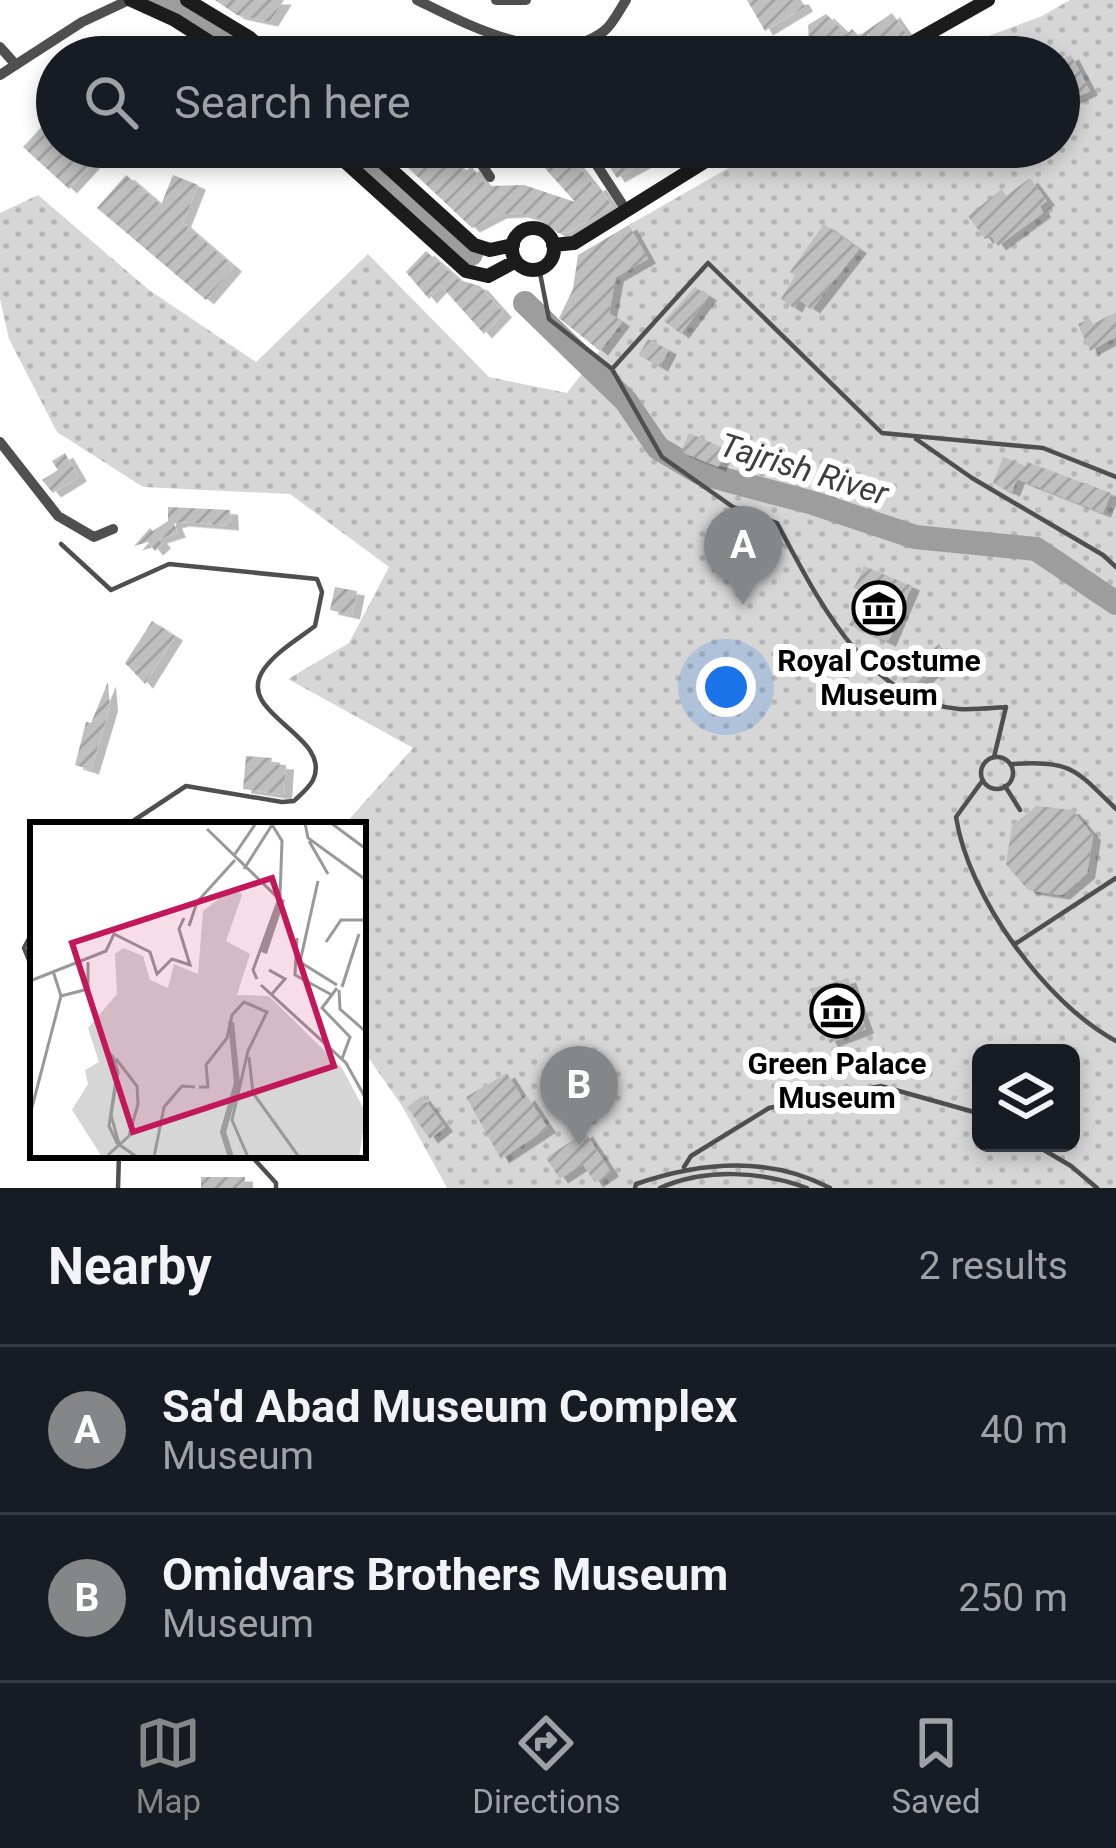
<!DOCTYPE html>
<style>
body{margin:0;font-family:Roboto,sans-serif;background:#20242c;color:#f1f3f6}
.controls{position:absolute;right:36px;bottom:36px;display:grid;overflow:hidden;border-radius:18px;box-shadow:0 6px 18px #0003}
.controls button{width:108px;height:108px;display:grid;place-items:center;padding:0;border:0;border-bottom:3px solid #363941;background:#171b24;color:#f1f3f6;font:60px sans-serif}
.you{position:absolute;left:726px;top:687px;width:42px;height:42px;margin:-30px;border:9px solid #fff;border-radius:50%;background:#1a73e8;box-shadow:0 0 0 18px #1a73e833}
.badge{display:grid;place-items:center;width:78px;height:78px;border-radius:50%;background:#858687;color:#fff;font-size:39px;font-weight:700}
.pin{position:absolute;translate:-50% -99px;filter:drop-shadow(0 3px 6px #0008)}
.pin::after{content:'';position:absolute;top:63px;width:42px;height:36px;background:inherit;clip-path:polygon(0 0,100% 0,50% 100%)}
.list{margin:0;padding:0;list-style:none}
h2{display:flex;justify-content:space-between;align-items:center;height:156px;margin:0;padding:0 48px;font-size:51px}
h2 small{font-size:39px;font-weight:400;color:#9ea1a6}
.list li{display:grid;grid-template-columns:78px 1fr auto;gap:36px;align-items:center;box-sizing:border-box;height:168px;padding:0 48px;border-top:3px solid #363941}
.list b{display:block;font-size:45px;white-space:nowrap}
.list p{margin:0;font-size:39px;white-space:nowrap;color:#9ea1a6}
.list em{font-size:39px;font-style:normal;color:#9ea1a6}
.icon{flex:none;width:66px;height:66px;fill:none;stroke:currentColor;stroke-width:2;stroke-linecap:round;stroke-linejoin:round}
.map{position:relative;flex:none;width:1116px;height:1188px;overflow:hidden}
.search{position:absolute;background:#171b24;box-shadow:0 6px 18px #0003;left:36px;right:36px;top:36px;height:132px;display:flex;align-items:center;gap:30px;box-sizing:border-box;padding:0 42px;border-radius:66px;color:#9ea1a6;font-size:45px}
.sheet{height:492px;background:#171b24}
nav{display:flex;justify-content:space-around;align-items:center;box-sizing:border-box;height:168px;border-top:3px solid #363941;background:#171b24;font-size:33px;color:#9ea1a6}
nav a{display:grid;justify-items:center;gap:6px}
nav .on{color:#858687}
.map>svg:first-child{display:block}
</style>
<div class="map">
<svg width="1116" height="1188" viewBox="0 0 1116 1188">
<defs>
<pattern id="grass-dots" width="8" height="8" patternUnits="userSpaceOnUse" patternTransform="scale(3)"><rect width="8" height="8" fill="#d6d6d6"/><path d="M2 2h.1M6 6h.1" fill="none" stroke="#b6b6b6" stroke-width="1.8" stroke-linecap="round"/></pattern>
<pattern id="building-hatch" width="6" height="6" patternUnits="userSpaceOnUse" patternTransform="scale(3)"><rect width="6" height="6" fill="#bfbfbf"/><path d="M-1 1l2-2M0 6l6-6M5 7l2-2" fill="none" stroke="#a2a2a2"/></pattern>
<filter id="shadow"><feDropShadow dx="8" dy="4.5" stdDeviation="0" flood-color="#0004"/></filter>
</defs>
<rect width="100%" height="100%" fill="#fff"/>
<path fill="url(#grass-dots)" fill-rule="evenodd" d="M1070,0H1116V1188H447L402,1106L363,1050V825H344L413,748L288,679L349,643L389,567L290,494L143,487L57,432L9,339L0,299V213L38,195L149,290L256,362L368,254L489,377L567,393L621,323L609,313L615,278L647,259L629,225L765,147H1059V57H932L1042,16ZM981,1053H1071V1143H981Z"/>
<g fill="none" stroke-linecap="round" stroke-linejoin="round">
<path stroke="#9d9d9d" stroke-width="24" d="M161,0L228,38L249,57
M350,147L471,254
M525,303L626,401L658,448L700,473L813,503L915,537L1036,549L1116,603"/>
</g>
<path fill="url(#building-hatch)" filter="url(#shadow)" d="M215,0H284L270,22L237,15Z
M747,0H801L805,7L765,31Z
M892,13L906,33L879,50L868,34L866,57H792V43L809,42L808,25L826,14L847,34L852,29L859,36Z
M1071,55L1090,91L1071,100L1059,74V61Z
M46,122L57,132V147H74L92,164L69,189L23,147Z
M386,147L421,150L439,167L449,157L465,172L471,166L487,186L524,185L575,202L535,157L543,147H575L578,154L572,158L595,187L598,185L612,206L570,232L558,233L539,219L520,213L499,214L472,228Z
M621,147H678L679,151L652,163L651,159L617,178L603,157Z
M126,175L161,205L173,175L198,185L183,223L234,267L206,300L97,208Z
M1030,178L1047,201L1040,206L1043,213L998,246L991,236L985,239L968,216L1002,189L1006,196Z
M824,224L859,249L812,309L799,300L794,308L781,299L795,275L790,272Z
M629,225L648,259L616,277L609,313L622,322L600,351L559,318L573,289L578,255Z
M426,251L459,280L480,286L504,313L484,334L441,286L429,299L406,272Z
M695,287L709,296L681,334L664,321Z
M1116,312V337L1090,351L1078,324L1090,319L1093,324Z
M648,339L669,350L660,367L639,355Z
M689,433L726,449L718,467L681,452Z
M65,453L79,477L53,493L42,480L58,470L52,461Z
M1003,457L1026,466L1027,462L1111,493L1103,513L1017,479L1012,492L1002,488L993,483Z
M168,507L230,510L231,526L181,522L174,524L178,533L159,539L163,544L155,551L148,542L134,546L150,528L153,531L168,521Z
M754,525H763L776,540L762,553L745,534Z
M864,566L912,586L888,642L849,625L863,592L854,588Z
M335,587L357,591L352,615L330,610Z
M152,621L175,636L145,684L125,663Z
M939,644L950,656L914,688L906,684L901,678Z
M108,682L110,707L91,770L75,765L86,722L91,723Z
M246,756L272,758L271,764L286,765L284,795L243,789Z
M1036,806L1072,810L1093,836L1087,874L1062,895L1028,890L1006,864L1012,826Z
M848,978L866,1029L830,1043L810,1005L815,1003L810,989Z
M507,1073L523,1099L527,1096L548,1128L501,1159L466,1097Z
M422,1096L445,1127L430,1139L407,1107Z
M585,1132L611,1172L595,1183L583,1164L560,1179L546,1158Z
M201,1177H245V1188H201Z"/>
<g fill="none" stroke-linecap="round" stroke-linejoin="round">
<path stroke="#4f4f4f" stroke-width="4.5" d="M539,268L549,319L612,369
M916,439L972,478L1103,555L1116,567
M61,544L111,590L169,564L317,579L322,592L315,626C298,639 277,651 264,669C232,714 334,735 313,780C309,788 300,795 294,801L282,802L186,786L127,825
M981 773a16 16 0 1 1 32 0a16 16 0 1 1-32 0Z
M994,757L1006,707C991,708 974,710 959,709C865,701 816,595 777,523L733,507L662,457L612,369L708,263L882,433L1043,448L1116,477
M1010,764C1072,761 1073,767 1116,809
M983,780L956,817C968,896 1045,1003 1116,1041
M1005,786L1020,810
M33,931L24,948L33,970
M1015,944L1116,878
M1032,1143L1071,1166L1097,1188
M232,1155L254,1159L276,1183V1188
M684,1167L691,1156L769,1108L881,1086L981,1114
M118,1188L119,1155
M635,1188L636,1184C700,1162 768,1155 830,1188
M660,1188C705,1168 761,1171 807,1188"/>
<path stroke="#4f4f4f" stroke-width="10" d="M417,0C466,24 553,71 604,31C613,24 620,9 626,0
M496,0H526
M0,47L16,65
M614,57L646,50
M0,75L82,22L129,0
M585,147L626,210
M688,147L693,167
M490,177L480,162L504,147
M0,442L58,516L94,537L113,529"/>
<path stroke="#1c1c1c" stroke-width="14" d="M131,0L175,20L233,57
M187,0L250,38L270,57
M887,57L988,0
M329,147L466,271L488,276L516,261
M366,147L474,245L490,250L513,245
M512 249a21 21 0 1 1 42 0a21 21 0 1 1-42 0Z
M553,245L574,243L728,147"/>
</g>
<defs>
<g id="museum-ring" transform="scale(2.7)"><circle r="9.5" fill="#fff" stroke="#000" stroke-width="1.5"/><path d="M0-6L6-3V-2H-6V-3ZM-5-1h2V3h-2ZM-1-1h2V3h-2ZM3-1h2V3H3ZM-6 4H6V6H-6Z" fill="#000"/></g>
</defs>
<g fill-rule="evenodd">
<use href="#museum-ring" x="879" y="608"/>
<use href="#museum-ring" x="837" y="1011"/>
</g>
<g text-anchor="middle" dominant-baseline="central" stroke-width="12" stroke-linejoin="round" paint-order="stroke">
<g font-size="30" font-weight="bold" fill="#000" stroke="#fff">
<text x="879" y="660">Royal Costume<tspan x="879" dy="34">Museum</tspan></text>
<text x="837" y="1063">Green Palace<tspan x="837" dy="34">Museum</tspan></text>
</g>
<g font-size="33" font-style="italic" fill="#3e3e3e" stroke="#fff">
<text transform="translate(804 469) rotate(17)">Tajrish River</text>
</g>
</g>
<g transform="translate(30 822)">
<rect width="336" height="336" fill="#fff"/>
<path d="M204,65L212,73L196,119L220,132L207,173L239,174L312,246L336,291L329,335H72L42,288L58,262L55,248L69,240L58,206L87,172L85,132L93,126L113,134L120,158L138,166L144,142L168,152L173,89Z" fill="#d6d6d6"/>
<path fill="none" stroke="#9d9d9d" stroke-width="6" d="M234,131L252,77M201,200L207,261L193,310L201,335"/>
<path fill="none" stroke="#999" stroke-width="3" d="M275,1L278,16L336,58M301,1L336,27M177,7L247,75M279,19L298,52M205,32L226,1M214,47L242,3M288,59L270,140L307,163M159,104L167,80L205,38M267,116L265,153L302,173M296,120L311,98H336M239,148L255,157L241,173M227,157L223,148L250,74L252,19L241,1M0,159L76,129L84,112L120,130L127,152L142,137L160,143L149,107L154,96M231,163L316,241L336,277M312,165L329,112M307,166L292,186L320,215L312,237M309,168L310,187L336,210M31,174L58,167V140M219,235L223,271L269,335M169,265H178L176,243L197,216L202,193L214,180L237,190L218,229L202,298L218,335M0,293L31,174L23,149M89,322L81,293L88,250L83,235L76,228L86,257L79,304L87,321L107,335M78,333L99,314L108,282L107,264L86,237M124,335L134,285L152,264L165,265"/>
<path fill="#c2185b" fill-opacity="0.15" stroke="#c2185b" stroke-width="6" d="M242,56L304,244L103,310L42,121Z"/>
<rect width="336" height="336" fill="none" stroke="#000" stroke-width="6"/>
</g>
</svg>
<div class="controls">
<button><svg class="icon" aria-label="layers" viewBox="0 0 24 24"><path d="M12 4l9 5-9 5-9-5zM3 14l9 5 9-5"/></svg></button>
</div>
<div class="you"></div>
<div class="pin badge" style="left:743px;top:605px">A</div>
<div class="pin badge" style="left:579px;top:1145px">B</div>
<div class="search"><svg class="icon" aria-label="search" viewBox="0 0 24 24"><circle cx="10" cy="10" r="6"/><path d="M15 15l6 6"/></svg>Search here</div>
</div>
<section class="sheet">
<h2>Nearby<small>2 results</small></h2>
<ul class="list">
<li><span class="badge">A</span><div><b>Sa'd Abad Museum Complex</b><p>Museum</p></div><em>40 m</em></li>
<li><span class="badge">B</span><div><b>Omidvars Brothers Museum</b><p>Museum</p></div><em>250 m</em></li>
</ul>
</section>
<nav>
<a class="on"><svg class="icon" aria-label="map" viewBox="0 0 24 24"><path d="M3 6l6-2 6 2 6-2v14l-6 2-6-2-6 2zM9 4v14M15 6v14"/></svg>Map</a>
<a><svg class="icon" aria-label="directions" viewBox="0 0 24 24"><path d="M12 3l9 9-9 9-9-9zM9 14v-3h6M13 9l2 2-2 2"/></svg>Directions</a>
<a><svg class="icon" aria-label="saved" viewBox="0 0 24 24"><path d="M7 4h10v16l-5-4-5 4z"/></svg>Saved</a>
</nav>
